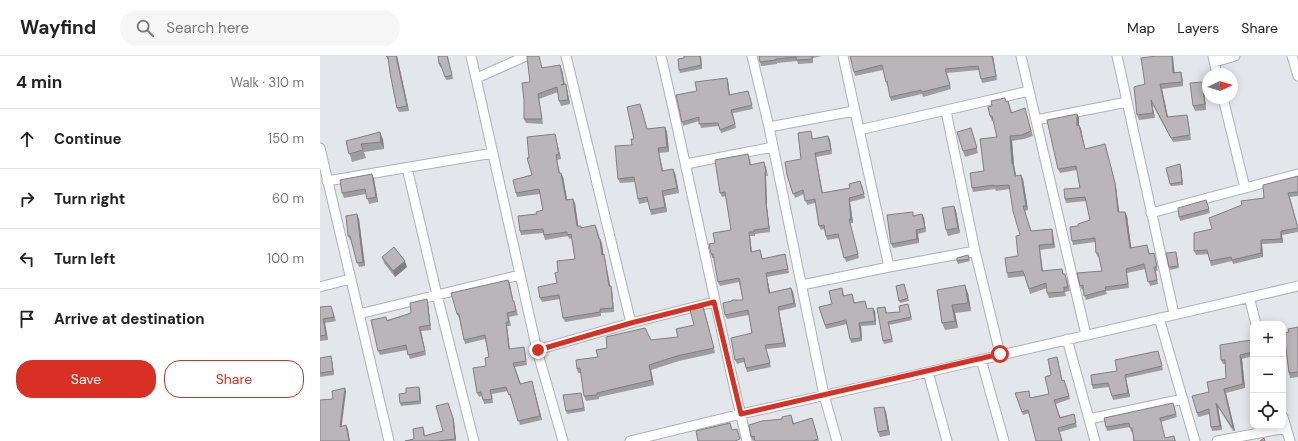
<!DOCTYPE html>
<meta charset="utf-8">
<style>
body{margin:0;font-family:"DM Sans",sans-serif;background:#f6f6f6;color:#222}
.controls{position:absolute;right:12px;bottom:12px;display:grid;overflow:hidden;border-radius:8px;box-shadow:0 2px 10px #0003}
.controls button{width:36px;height:36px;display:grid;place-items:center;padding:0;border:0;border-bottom:1px solid #e0e0e0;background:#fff;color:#222;font:20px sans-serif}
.compass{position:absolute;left:882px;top:12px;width:36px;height:36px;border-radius:50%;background:#fff;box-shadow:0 2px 10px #0003;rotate:86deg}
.stop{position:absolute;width:12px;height:12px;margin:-9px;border:3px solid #d93025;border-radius:50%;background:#fff}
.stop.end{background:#d93025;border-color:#fff;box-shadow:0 1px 4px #0008}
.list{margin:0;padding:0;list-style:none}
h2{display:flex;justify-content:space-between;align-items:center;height:52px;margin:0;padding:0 16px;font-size:17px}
h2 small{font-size:13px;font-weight:400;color:#767676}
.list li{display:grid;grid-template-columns:26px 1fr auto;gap:12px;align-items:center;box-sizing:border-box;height:60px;padding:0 16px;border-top:1px solid #e0e0e0}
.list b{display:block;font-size:15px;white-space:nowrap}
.list em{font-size:13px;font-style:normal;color:#767676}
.actions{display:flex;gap:8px;padding:12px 16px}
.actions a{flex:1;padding:9px 0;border:1px solid #d93025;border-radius:16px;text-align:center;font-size:14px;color:#d93025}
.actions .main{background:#d93025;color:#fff}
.icon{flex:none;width:22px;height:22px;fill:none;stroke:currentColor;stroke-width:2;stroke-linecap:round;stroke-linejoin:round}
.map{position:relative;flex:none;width:978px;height:385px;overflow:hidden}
header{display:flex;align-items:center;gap:24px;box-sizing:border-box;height:56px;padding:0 20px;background:#fff;border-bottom:1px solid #e0e0e0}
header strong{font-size:19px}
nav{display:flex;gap:22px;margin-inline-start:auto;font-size:14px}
.search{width:280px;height:36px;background:#f6f6f6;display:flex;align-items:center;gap:10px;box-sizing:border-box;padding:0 14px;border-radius:22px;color:#767676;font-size:15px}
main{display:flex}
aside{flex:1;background:#fff}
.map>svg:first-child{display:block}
</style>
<header>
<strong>Wayfind</strong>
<div class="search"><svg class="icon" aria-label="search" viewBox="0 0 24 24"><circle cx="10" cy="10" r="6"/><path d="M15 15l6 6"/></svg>Search here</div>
<nav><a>Map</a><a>Layers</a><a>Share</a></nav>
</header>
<main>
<aside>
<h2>4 min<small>Walk · 310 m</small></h2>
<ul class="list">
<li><svg class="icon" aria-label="ahead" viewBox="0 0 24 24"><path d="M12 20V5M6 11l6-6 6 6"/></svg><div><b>Continue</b></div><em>150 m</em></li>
<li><svg class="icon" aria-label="right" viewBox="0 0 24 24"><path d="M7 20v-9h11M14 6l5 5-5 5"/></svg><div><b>Turn right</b></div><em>60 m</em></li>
<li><svg class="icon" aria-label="left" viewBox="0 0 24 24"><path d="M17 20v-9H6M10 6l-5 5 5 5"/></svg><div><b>Turn left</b></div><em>100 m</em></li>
<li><svg class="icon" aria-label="arrive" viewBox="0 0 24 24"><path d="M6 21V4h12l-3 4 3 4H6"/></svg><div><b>Arrive at destination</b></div></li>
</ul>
<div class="actions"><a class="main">Save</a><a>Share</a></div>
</aside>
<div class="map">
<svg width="978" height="385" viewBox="0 0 978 385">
<rect width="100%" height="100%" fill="#e3e6ea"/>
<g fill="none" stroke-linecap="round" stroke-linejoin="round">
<g stroke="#adb0b4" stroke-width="11">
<path id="minor" d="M151,0L217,294L243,385
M341,0C371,128 396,257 427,385
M432,0L449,71L504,339L517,385
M523,0L569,211L655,195L680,298
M701,0L766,279
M797,0L854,258
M893,0L897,18
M972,0L978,20
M895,6L915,0
M157,22L206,0
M903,42L925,132
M626,55L655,195
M716,64L807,46
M449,71L534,55
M539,74L709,35
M0,92L69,385
M366,108L453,91
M87,112L117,239L154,385
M7,125L173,97
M831,157L978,118
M482,229L569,211
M0,231L30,223
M929,241L936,268
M39,258L200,219
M839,262L875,385
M311,267L394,246
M747,283L775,385
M217,294L311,267L246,0
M661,303L684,385
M608,316L627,385
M963,361L970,385
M769,363L863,343
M310,385L421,358L608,316L978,230
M897,385L966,372"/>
</g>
<use href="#minor" stroke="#fff" stroke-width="9"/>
</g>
<path fill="#9f9c9f" d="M66,0H77L89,55L79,56L77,52L69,6Z
M118,0H128L133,23L126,24L122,11H120L119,8Z
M381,0L382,13L360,17L359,14Z
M439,0H502L493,2V7L478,8L477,5L457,7V8L441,10L440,6Z
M530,0H673L677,24L662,27L659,14L627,17L631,33L603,41L602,38L571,45L570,41L568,30H567L563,14L535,20Z
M223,12L242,14L245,28H246L250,48L241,50L239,45L238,36L219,43L223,68L206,67L204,63V44L210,26Z
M855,16H861L862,20L863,30L842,33L848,61L867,59L868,63L871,84L853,86L832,48L835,62L819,64L817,59L825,28Z
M407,22L408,25L410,39L428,35L433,53L413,57L416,72L401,77L399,70L381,72L379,65L363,70L362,66L377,35Z
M884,31L886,54L875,55L873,50Z
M688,45L692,56L706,57L713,80L704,83L692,85L694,109L696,120L703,123L708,154L705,155L711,175L732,173L733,178L735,192L720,194L723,215L744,218L747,223L750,235L745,236L746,240L729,242L727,237V232L710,238L705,220L688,222L687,217L698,200L700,179L690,133L676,135L675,133L653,136L652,132L664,115L677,81L673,64L672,65L670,60L686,46Z
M322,53L327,73L345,71L347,76L349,96L339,97L343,115L355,117L359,137L344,140L347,156L331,159L330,154L328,146L319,148L318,143L315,126L300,127L298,123L314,83Z
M757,58L759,62V69L761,73L765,93L786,92L796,131L799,156H805L807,160L811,192L827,189L830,198L834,197L835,201L838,215H836L838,228L830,230L825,213L807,217L809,232L786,235L787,238L766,244L763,233L762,234L760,230L782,215L779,201H778L776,197L775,186L753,189L752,185L758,170L770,164L766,145L746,147L745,143L760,132L757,114L740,117L738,113Z
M651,72L658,97L645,101L643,95Z
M60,76L63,84L64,93L44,96L46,102L32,106L26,85Z
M235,78L241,103L237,104L240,117L243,121L247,144L255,147L258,170H261L262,172L275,169L277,173L280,183L282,188L283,199L285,203L290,230L292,234L294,256L281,257V260L245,266L243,262L240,243L222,246L220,242L237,227L238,216L255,203L252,182L249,183L248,180L225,184L223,177L201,179L200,175L217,158L223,154L220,138L197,141L196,137L212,119L209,102Z
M492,79L493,83L508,80L510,84L512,98L496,101L503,137L530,132L542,129L545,142L530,146L533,167H530L539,202L526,206L519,182L507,184L504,173L501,174L499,170L495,147L487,149L484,138L475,142L467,119L481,103Z
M430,102L431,109L446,110L448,120H446L447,151L450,176L435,178V180H430L432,196L440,194L443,203L466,202L469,217L447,221L450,237L471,232L473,236L476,251L459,255L466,291L446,293L451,311L427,316L424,306L417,308L415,304L432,277L429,259L407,263L405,259L423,244L419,226L400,230L398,226L394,202H392L391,198L395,187L411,174L406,140L402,141L400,137Z
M861,111L863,129L851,130L850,128Z
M978,120V140L970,141L978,171V176L962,179L963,187L942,188L943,201L913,208L912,205L891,210L888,198L876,199L874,195L892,173L944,142Z
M54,123L58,146L49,148L46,138L24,142L22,137Z
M886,144L890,157L860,165L859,161Z
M634,150L636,155L640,177L628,180L626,174Z
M602,158L604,162L606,176L598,178L599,187L573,192L571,188L595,159Z
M39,163L45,210L39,211L31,184H30L28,180Z
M648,199L650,205L638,208L637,205Z
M857,199L859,212L850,214L849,211Z
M62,201L87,211L75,221L64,207Z
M188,224L193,245L195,249L198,259L189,261L191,270H187L190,293L205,295L207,309L195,311L201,328L212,325L222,364L200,369L192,343H191L188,335L172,338L173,347L164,348L162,340L159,341L157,337L169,301L165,283L145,288L144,284L139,262L137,258Z
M584,228L589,245L580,247L576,230Z
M617,234L648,237L651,255L635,257L638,272L625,274L622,267Z
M523,235L524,240L532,238L535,247L545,245L547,253L555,255L556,269L541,270L542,285L531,287L530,283L527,268L506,273L499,251L512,248Z
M108,247L111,274L101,275L106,299L90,303L87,294L60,299L58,295L67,264L91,257Z
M0,251L13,255L16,265L5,267L8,284L0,285Z
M565,251L567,257L580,256L589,251L592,264L569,269L573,286L564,288L563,285Z
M385,256L395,297L359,305L331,314L334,329L279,341V343L266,345L264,340L261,317H258L257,313L278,301L331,284L358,281L374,269Z
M978,271V321L970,322L969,317Z
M932,288L933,292V300L922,303L925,332L906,337L915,375H913L898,351L902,374L892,375L891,371L890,358L878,361L877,357L889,336L906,322L905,308H903L901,304Z
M838,295L843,314L806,322L810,341L793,344L789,331L773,333L772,329L797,315Z
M0,302L12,304L14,319L0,321Z
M738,304L742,325L746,328L750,343L736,348L740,361L754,358L757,371L740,376L742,385H716L709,357L703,359L695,337L709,335L710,342L729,338L731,319Z
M100,334L101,348L81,350L80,347L86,337Z
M261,337L265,355L247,358L246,355Z
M854,351L857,361L841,366L845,382L854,380L856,385H813V375L811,376L810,371L787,375L786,371Z
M566,356L570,379L560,381L558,376Z
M471,359L474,367L492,362L499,385H435V384L433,385L431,381L462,363Z
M134,365L136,385H85L94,383L104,374L105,380L123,375Z"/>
<path fill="#827f82" d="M76,0H77L89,55L87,50Z
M380,0H381L382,13L381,9Z
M672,0H673L677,24L676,20Z
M852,0H853L855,21L853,17Z
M240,9L242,14L245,33L244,28Z
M861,16L862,20L863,30L862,26Z
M407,22L408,25L410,42L409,39Z
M882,26L884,31L886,54L885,48Z
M246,28L250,48L248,44Z
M840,28L842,33L849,66L847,61Z
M831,44L832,48L835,62L833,57Z
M757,58L759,62V74L757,70Z
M759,69L761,73L766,97Z
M345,71L347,76L349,96L347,91Z
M60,76L63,84L64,93L61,86Z
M235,78L236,83L241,103L239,98Z
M508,80L510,84L512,98L511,94Z
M690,80L692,85L694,109L697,124L692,108Z
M785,88L796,131L800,161L798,156Z
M338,92L339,97L344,120L342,115Z
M495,97L496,101L503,141L502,137Z
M860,108L861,111L863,129L862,126Z
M353,113L355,117L359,137L357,132Z
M445,116L446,120L447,151L450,176L449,172L446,147Z
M241,117L243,121L248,148L246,144Z
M52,118L54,123L58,146L56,141Z
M701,119L703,123L708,154L706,150Z
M342,135L344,140L347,156L345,151Z
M529,142L530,146L533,167L531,163Z
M253,143L255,147L259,175L257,170Z
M634,150L636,155L640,177L638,172Z
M805,156L807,160L812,196L810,192Z
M37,158L39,163L45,210L43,206Z
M602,158L604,162L606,176L605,172Z
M732,173L733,178L735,192L733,188Z
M596,174L598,178L599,187L597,183Z
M961,175L962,179L963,187L961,183Z
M429,176L430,180L432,200L431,196Z
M280,183L282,188L284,203L282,199Z
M941,184L942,188L943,201L941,197Z
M719,189L720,194L723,219L722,215Z
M284,198L285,203L291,234L289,230Z
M85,205L87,211L75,221L73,215Z
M446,217L447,221L451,241L449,237Z
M188,224L190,228L194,249L193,245Z
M645,229L648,237L651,255L648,247Z
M291,230L292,234L294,256L293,252Z
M471,232L473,236L476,251L474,247Z
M107,243L108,247L111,274L110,269Z
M632,249L635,257L638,272L635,265Z
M458,251L459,255L466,291L464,287Z
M553,252L555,255L556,269L555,265Z
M3,263L5,267L8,284L6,279Z
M186,266L187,270L190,297L189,293Z
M539,267L541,270L542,285L541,282Z
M99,271L101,275L106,299Z
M920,299L922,303L925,332L923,328Z
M11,300L12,304L14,319L13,315Z
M737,301L738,304L743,328L742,325Z
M329,309L331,314L334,329L332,324Z
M805,319L806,322L810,341L808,337Z
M212,325L213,329L222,364L220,360Z
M99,331L100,334L101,348L100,345Z
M25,332L26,336L21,375L20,371Z
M904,333L906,337L915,375L913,371Z
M128,347L134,365L136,385L135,383Z
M896,347L898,351L902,374L900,370Z
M564,351L566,356L570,379L568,374Z
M26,369L28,373L30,385H29Z"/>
<path fill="#b9b5b9" stroke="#827f82" d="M66,0H76L87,50L77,52L70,17L68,1H67Z
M118,0H127L132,19L125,21L120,7L119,8Z
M207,0H219L222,12L240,9L244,28L241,29L246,28L248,44L239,45L237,31L218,38L222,63H204V44L202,27L210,26L207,1Z
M364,0H380L381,9L359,14L358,3L364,2Z
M439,0H492V3L477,4L476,1L456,3V4L440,6Z
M530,0H672L676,20L661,23L658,10L625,13L630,29L602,36L601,34L570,41L567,25L566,26L562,9L534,16Z
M837,0H852L853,17L861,16L862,26L840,28L847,61L867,59L870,79L851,82L831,44L833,57L817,59L814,31L825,28L821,2Z
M407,22L409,39L428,35L432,49L411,54L415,68L400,74L398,67L379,68V61L362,66L356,39L377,35L375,26Z
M882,26L885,48L873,50L870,27Z
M685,42L686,46L688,45L691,57L705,52L711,75L702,79L690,80L692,108H693L695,120L701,119L706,150H703L711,175L732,173L733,188L719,189L722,215L742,213L743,218H745L748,231H744V236L727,237L726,227L709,233L703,215L687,217L685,202L698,200L696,180L700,179L693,155L689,129L674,130V129L652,132L650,117L664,115L660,83L677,81L672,60H670L668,51L672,50L671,45Z
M320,48L327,73L345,71L347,91L338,92L342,115L353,113L357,132L342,135L345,151L330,154L327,141L318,143L314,121L298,123L295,90L312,89L311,83H314L307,51Z
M757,58V70L759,69L765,93L785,88L795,127L798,156H805L810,192L827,189L829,198L834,197L837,211H834L837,224L828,226L824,208L806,213L808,228L785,231L786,234L764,240L763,229L760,230L757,217L782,215L778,197H776L775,182L752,185L750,171L758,170V168L770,164L765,141L745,143L744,133L760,132L756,110L738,113L727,64Z
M651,72L657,92L643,95L637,76Z
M491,75L492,83L508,80L511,94L495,97L502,137L530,132L529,128L540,125L544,138L529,142L531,163H529L538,198L524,202L518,178L506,180L504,169L499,170L495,143L485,145L483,134L473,138L467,119L465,106L481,103L478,77Z
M60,76L61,86L41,88L43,94L29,98L26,85Z
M235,78L239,98L236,99L239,117H241L246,144L253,143L257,170H261V172L275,169L279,183H280L282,199L284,198L289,230H291L293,252L280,253V256L243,262L239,239L220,242L218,231L237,227L235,217L238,216L237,205L255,203L251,178L247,179V176L224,179L223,173L200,175L198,160L217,158L216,156L223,154L219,133L196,137L193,124L212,119L207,102H209L207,81Z
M428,98L430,109L444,106L446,116H445L446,147L449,172L434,174V176H429L431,196L440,194L442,203L465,198L468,213L446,217L449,237L471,232L474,247L458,251L464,287L445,289L450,307L426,312L424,302L415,304L411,282L432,277L428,254L405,259L403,247L412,245V244H423L419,222L398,226L393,198H391L389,188L395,187L393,177L411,174L405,136L400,137L395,104Z
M860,108L862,126L850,128L846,112Z
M52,118L56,141L47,143L45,133L22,137L20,124Z
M978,120V136L968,137L978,172L961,175V183L941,184V197L912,204L911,201L890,205L887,194L874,195V177L892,173L889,162L922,149L921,145L944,142L943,129Z
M886,144L889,153L859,161L858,152Z
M634,150L638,172L626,174L622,152Z
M593,156V160L602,158L605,172L596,174L597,183L571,188L567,159Z
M37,158L43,206L37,207L30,180H28L26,160Z
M74,191L85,205L73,215L62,201Z
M856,196L858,210L849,211L846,197Z
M648,199L649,203L637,205V202Z
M188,224L193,245H194L196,255L187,257L189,266H186L189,293L204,291L206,305L193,307L200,328L212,325L220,360L198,365L190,338L189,339L186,331L170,334L172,343L163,344L161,336L157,337L153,312L166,310L165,302L169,301L165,279L144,284L139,258H137L131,237Z
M584,228L588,242L579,245L576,230Z
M645,229L648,247L632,249L635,265L622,267L617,234Z
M522,232L523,240L532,238L534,247L545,245L547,253L553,252L555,265L539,267L541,282L530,283L526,264L505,269L499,251L512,248L509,235Z
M107,243L110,269L99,271L105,295L88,299L86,289L58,295L51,264L66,261L67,265L91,257L90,247Z
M588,248L591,261L568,266L572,283L563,285L557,252L565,251L566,257L580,256L579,250Z
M11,250L14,261L3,263L6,279L0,280V251Z
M383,251L394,292L357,300L329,309L332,324L277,337V339L264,340L260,312L257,313L256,304L278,301L276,294L287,292L286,281L325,272L331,284L358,281L356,273L374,269L370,254Z
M978,271V316L969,317L964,277L969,276L968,273Z
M931,284L933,296L920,299L923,328L904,333L913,371H912L896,347L900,370L891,371L889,353L877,357L872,340L889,336L887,326L906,322L905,304H901L900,289Z
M838,295L842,310L805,319L808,337L792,340L788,327L772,329L771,319L797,315L795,304Z
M11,300L13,315L0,317V302Z
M737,301L742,325L744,324L749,340L734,344L740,362L754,358L756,367L738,372L742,385H716L708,354L702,356L695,337L709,335L710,342L729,338L725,321L731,319L728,303Z
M99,331L100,345L80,347L79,338L86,337V332Z
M25,332L20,371L26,369L29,385H0V344L13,343L12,335Z
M261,337L264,352L246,355L243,339Z
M128,347L133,362L135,383L118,385H85L94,383L93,373L103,371L104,380L123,375L116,350Z
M853,347L856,358L840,362L845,382L854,380L855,385H814L812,372H810L809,367L786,371L784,362Z
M564,351L568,374L558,376L554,352Z
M471,359L473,368L492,362L498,383L493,385H435L434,380L431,381L429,369L442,365L462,363V361Z
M410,367L412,374L417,373L420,383L415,385H378L376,375Z
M944,382L945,385H940Z"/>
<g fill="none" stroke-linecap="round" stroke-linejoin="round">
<path stroke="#d93025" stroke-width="5" d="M218,294L311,267L394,246L421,358L680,298"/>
</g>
</svg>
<div class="controls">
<button>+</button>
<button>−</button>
<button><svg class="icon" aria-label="locate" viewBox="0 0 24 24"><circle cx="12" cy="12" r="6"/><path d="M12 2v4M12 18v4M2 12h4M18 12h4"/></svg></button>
</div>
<svg class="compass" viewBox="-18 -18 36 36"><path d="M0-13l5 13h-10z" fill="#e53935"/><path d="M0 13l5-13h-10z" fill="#767676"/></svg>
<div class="stop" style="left:680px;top:298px"></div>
<div class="stop end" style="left:218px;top:294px"></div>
</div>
</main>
